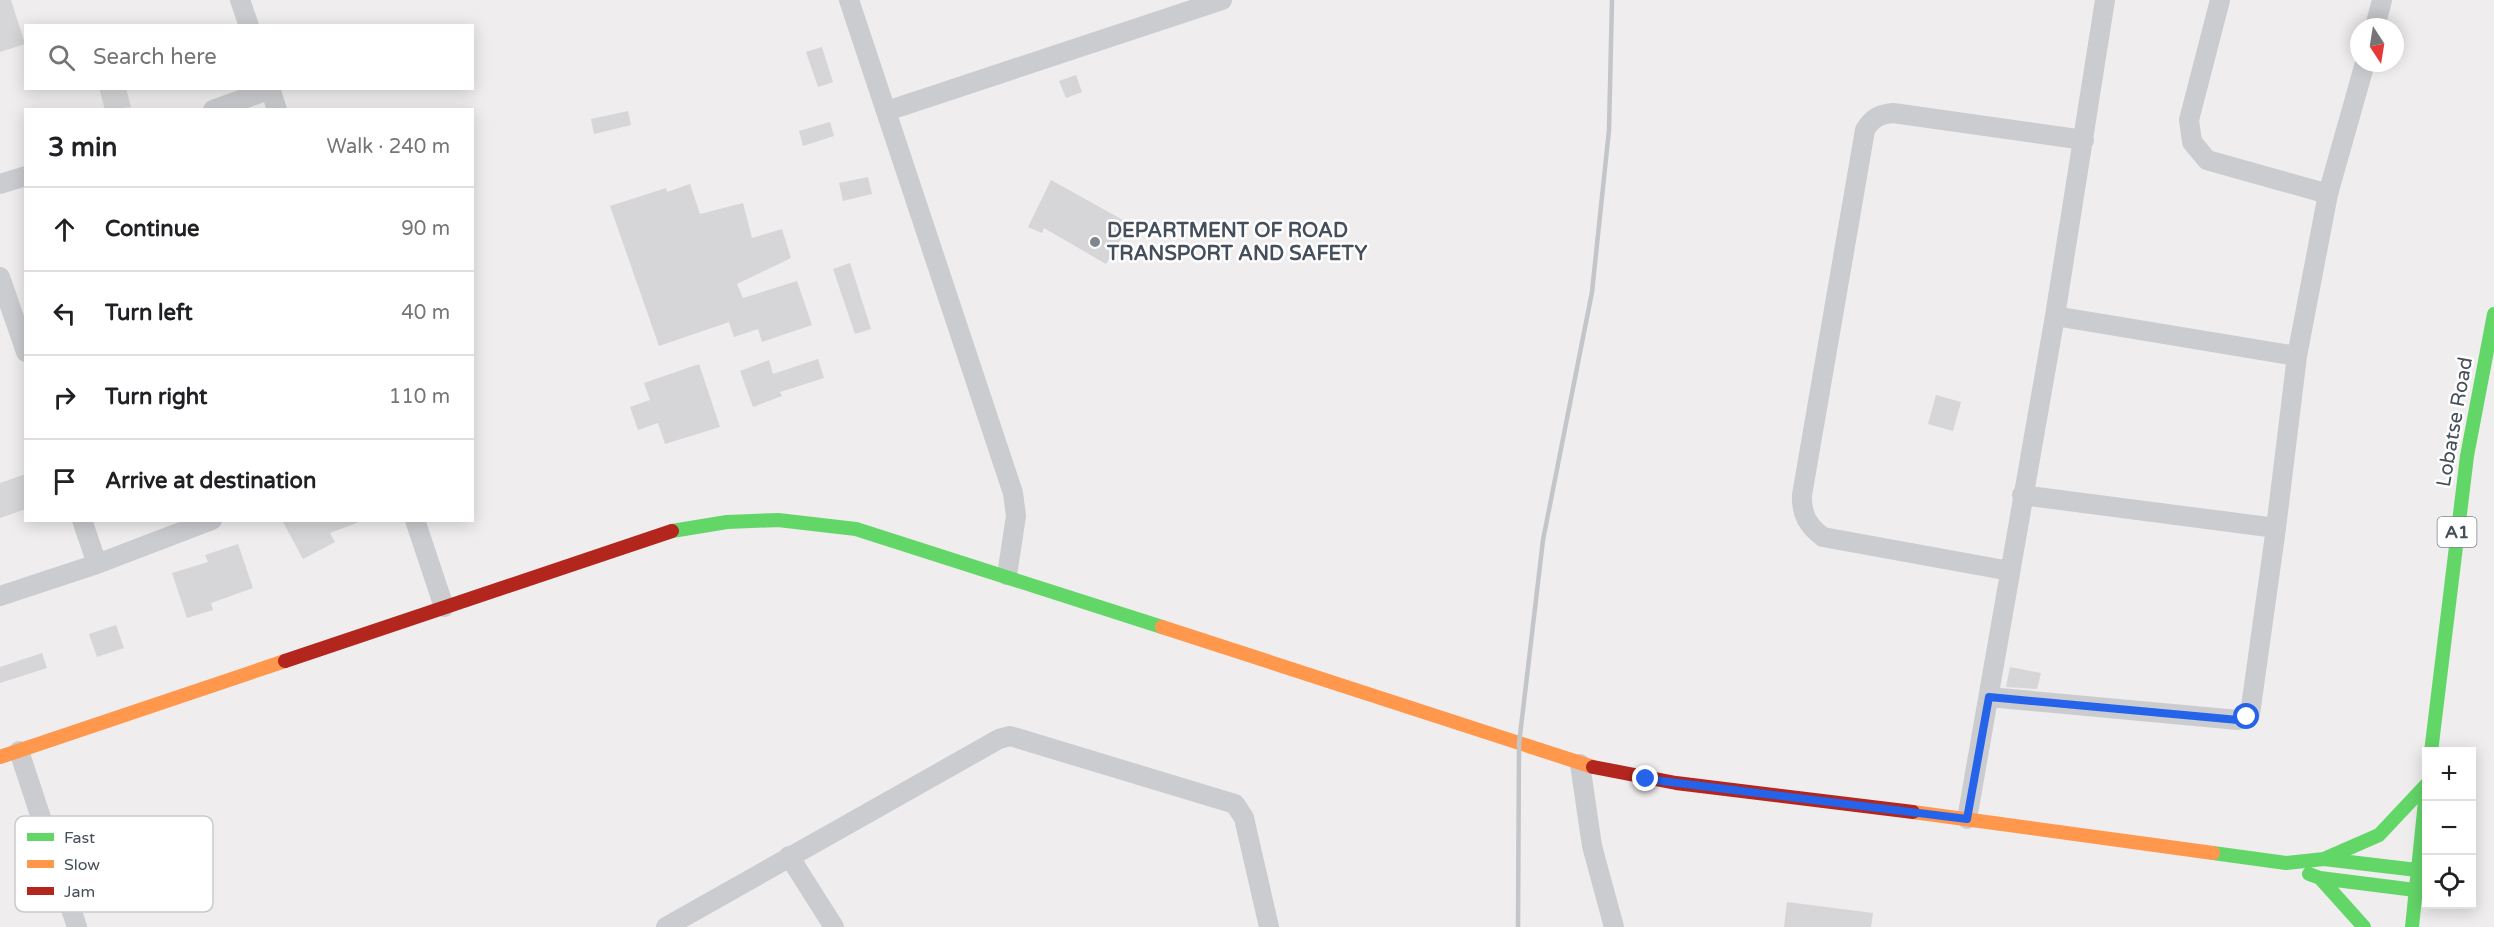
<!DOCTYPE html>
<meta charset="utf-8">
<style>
body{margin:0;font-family:"Varela Round",sans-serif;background:#f2f2f2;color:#202124}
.controls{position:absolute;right:18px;bottom:18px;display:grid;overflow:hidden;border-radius:0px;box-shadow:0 3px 15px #0003}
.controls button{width:54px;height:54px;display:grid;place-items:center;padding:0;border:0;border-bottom:2px solid #e0e0e0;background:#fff;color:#202124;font:30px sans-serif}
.compass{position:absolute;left:2350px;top:18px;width:54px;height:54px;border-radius:50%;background:#fff;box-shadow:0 3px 15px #0003;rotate:168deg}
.stop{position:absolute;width:18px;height:18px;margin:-14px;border:4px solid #2563eb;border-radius:50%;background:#fff}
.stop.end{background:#2563eb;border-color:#fff;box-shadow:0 2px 6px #0008}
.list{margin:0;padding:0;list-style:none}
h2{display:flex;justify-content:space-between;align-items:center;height:78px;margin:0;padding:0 24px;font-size:26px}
h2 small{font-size:20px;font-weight:400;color:#757577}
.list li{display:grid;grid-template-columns:39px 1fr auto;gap:18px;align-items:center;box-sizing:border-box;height:84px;padding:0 24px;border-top:2px solid #e0e0e0}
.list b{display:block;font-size:22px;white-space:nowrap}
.list em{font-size:20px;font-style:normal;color:#757577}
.icon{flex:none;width:33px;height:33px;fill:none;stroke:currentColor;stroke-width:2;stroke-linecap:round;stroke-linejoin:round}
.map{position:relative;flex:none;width:2494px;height:927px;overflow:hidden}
.search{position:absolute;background:#fff;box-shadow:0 3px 15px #0003;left:24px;top:24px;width:450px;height:66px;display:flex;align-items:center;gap:15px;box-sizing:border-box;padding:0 21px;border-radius:0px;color:#757577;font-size:22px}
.panel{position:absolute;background:#fff;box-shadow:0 3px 15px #0003;left:24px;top:108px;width:450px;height:414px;border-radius:0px}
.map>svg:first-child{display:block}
</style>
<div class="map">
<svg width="2494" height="927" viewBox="0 0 2494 927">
<rect width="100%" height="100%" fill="#efeded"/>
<path fill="#d6d5d7" d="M0,0H11L25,44L0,52Z
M822,47L833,82L818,87L806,52Z
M1076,75L1082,92L1066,98L1059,81Z
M99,88H126L131,107L105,110Z
M628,111L631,125L594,134L591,119Z
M830,122L834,136L803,146L799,131Z
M868,177L872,194L843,201L839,183Z
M1051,180L1130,224L1106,264L1044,228L1042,233L1028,227Z
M690,184L700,214L743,203L752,238L782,229L791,258L737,284L743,298L797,281L812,325L762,342L758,329L734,337L729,322L659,346L610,206L666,188L667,192Z
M850,263L871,329L855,334L833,269Z
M818,359L824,378L780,392L782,396L753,407L740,371L769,360L773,374Z
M699,364L720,427L665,444L658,423L638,430L630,407L650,400L644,383Z
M1936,395L1961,402L1953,431L1928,424Z
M26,474V509L0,518V483Z
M282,520H359V522L330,533L335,542L303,559Z
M238,544L253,588L211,603L213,610L187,618L172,573L208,562L205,555Z
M116,625L124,648L97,657L89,634Z
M42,653L47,668L0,683V667Z
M2010,667L2041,673L2037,689L2006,687Z
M1787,902L1873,913L1871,927H1784Z"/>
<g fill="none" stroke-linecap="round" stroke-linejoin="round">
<path stroke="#cacccf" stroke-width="20" d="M240,0L249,26
M849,0L1013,493L1016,516L1007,575
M2220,0L2189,120L2192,142L2207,160L2328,194
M2375,27L2382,0
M270,88L277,110
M213,110L271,89
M887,111L1222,0
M0,184L26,176
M0,277L26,352
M2055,316L2297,356
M2022,495L2276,528
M82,520L97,564
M415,520L444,607
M2010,571L1823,537C1808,526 1801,514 1802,495L1865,130C1872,118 1880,114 1893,113L2084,140
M0,596L97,564L212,520
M1989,697L2238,720L2250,714L2276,528L2297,356L2328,194L2365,63
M19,751L77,927
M1580,764L1592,846L1614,927
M1967,819L2055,316L2105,0
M789,856L834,927
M666,927L999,739L1010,736L1235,804L1244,818L1269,927"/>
<path stroke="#63d668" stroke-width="14" d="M672,531L727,522L778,520L856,529L1162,627
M2431,752L2467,456L2494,314
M2213,853L2286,863L2324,859L2417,870
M2324,859L2379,835L2426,785
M2309,874L2320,878L2415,890
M2320,878L2364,927
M2412,927L2426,792"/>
<path stroke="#ff974d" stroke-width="14" d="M1162,627L1593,767
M0,757L285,661
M1913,812L2213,853"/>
<path stroke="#b3261e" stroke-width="14" d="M285,661L672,531
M1593,767L1676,783L1913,812"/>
<path stroke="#c3c5c8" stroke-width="4.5" d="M1518,927L1519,744L1543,540L1592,292L1609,130L1612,0"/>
</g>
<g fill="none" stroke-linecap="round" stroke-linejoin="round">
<path stroke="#2563eb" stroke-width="8" d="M1646,779L1967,819L1989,697L2238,720L2247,717"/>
</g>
<circle fill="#80868e" stroke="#fff" stroke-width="2" cx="1095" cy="242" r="6"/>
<g text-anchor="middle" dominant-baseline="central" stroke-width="5" stroke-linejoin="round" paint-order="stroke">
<rect fill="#fff" stroke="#7c848c" stroke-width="1.5" x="2437.5" y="517" width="39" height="30" rx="4.5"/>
<g font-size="18" font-weight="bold" fill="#444f5b">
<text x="2457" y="532">A1</text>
</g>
<g font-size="20" font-weight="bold" fill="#444f5b" stroke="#fff" text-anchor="start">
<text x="1107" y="231">DEPARTMENT OF ROAD<tspan x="1107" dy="23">TRANSPORT AND SAFETY</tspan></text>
</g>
<g font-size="20" fill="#444f5b" stroke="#fff">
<text transform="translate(2455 422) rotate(-80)">Lobatse Road</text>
</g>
</g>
<rect x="15" y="816" width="198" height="96" rx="9" fill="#fff" stroke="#c7cace" stroke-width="1.5"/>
<rect x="27" y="833" width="27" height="8" fill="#63d668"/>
<rect x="27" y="860" width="27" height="8" fill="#ff974d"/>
<rect x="27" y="887" width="27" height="8" fill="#b3261e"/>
<g font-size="16" fill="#444f5b">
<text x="64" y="843">Fast</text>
<text x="64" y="870">Slow</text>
<text x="64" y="897">Jam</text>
</g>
</svg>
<div class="controls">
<button>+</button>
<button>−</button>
<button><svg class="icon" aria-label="locate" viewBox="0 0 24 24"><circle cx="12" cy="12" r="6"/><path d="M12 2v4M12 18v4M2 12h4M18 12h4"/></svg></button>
</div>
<svg class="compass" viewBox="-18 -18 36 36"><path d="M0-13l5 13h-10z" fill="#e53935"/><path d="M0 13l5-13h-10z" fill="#757577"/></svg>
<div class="stop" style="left:2247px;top:717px"></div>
<div class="stop end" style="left:1646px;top:779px"></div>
<div class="search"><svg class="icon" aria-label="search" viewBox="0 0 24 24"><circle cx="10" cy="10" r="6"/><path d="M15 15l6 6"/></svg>Search here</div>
<section class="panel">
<h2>3 min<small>Walk · 240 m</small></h2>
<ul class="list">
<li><svg class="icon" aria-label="ahead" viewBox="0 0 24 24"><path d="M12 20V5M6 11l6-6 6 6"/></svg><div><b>Continue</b></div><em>90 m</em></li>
<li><svg class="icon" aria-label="left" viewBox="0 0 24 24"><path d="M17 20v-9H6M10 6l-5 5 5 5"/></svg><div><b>Turn left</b></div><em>40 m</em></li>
<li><svg class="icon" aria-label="right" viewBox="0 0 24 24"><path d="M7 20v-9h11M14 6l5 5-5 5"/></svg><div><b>Turn right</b></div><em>110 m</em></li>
<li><svg class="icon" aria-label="arrive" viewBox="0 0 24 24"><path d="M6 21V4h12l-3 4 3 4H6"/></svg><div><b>Arrive at destination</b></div></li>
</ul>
</section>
</div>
